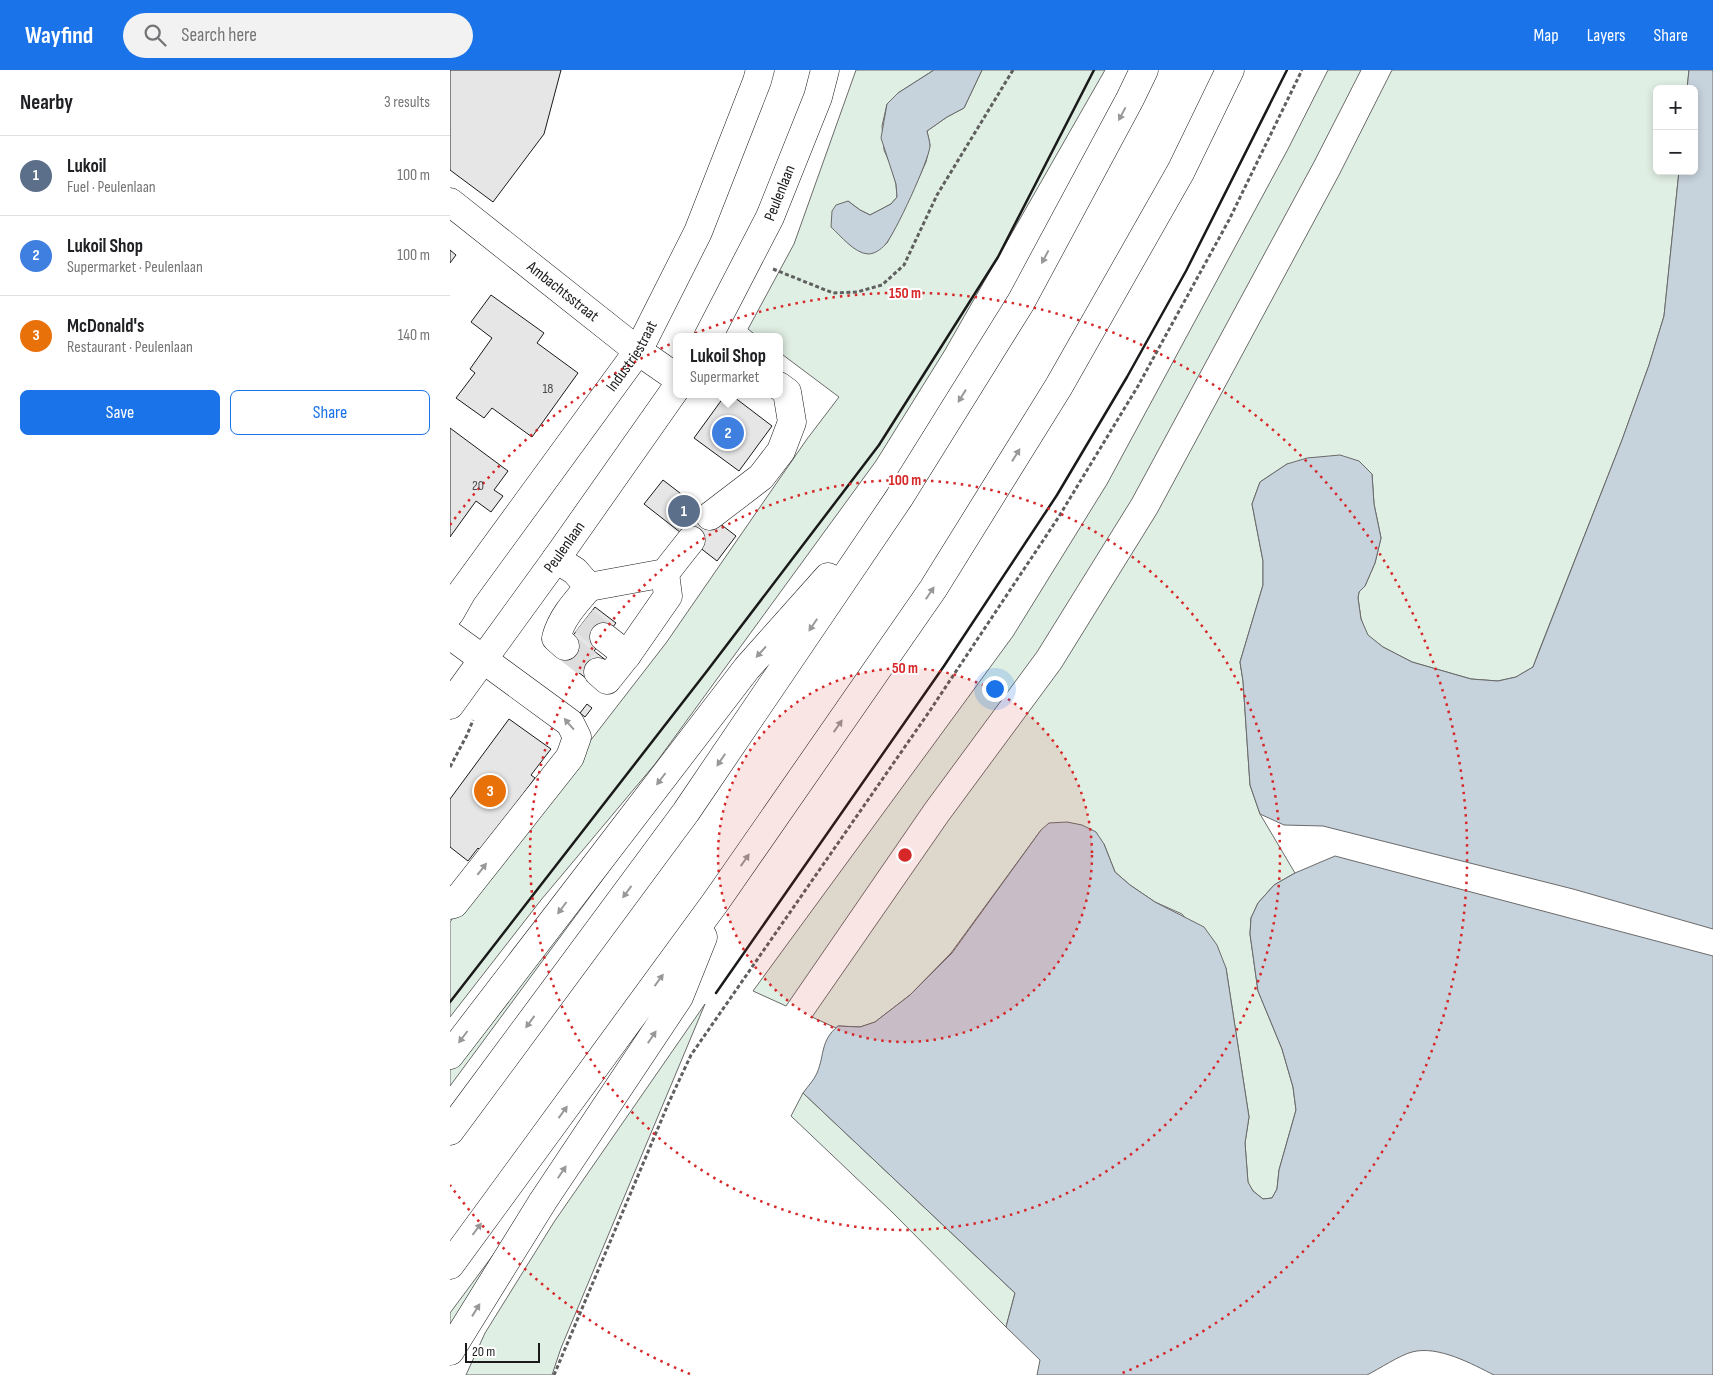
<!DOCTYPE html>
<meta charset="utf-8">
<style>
body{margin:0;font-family:"Sofia Sans Condensed",sans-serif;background:#f2f2f2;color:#202124}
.controls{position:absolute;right:15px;top:15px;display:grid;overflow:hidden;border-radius:8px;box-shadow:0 2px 8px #0003}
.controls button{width:45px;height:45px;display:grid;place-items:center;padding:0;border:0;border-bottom:1px solid #e0e0e0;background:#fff;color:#202124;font:25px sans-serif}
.scale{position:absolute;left:15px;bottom:12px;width:75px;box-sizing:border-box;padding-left:5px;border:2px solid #1a1a1a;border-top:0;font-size:14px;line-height:18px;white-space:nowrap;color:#1a1a1a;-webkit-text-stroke:4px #fff;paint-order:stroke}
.you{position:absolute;left:544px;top:618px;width:18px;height:18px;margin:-12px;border:4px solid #fff;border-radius:50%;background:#1a73e8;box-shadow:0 0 0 8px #1a73e833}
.badge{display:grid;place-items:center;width:32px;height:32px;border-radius:50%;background:#1a73e8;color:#fff;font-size:16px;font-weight:700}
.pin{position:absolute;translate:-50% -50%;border:2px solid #fff;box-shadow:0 1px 5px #0006}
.popup{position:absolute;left:223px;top:263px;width:110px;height:65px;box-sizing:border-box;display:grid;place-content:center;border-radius:8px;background:#fff;filter:drop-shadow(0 1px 4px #0005);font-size:16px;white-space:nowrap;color:#757577}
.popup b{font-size:19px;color:#202124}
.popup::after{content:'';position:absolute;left:50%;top:100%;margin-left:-10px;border:10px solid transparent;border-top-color:#fff}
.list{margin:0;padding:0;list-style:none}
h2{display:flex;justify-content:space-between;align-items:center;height:65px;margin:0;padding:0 20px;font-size:21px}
h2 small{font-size:16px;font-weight:400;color:#757577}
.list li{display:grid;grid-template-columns:32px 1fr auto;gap:15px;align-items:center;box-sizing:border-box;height:80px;padding:0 20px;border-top:1px solid #e0e0e0}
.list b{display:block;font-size:19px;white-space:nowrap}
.list p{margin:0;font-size:16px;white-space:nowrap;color:#757577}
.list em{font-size:16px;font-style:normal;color:#757577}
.actions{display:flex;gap:10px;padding:15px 20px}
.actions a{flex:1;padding:11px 0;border:1px solid #1a73e8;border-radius:8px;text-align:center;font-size:18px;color:#1a73e8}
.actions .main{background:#1a73e8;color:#fff}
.icon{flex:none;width:28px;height:28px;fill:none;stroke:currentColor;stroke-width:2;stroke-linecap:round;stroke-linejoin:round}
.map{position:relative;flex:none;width:1263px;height:1305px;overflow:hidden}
header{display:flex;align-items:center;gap:30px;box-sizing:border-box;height:70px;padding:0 25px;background:#1a73e8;color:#fff}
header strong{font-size:24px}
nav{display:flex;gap:28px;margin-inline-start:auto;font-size:18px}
.search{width:350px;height:45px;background:#f2f2f2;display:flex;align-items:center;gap:12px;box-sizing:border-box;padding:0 18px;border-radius:28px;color:#757577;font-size:19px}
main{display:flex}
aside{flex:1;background:#fff}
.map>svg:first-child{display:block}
</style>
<header>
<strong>Wayfind</strong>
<div class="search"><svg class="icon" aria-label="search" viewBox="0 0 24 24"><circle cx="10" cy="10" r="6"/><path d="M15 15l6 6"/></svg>Search here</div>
<nav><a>Map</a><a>Layers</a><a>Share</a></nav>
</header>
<main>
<aside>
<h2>Nearby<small>3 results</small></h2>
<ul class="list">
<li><span class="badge" style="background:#5c6f8a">1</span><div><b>Lukoil</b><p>Fuel · Peulenlaan</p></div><em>100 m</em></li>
<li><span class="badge" style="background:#3f7fe0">2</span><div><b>Lukoil Shop</b><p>Supermarket · Peulenlaan</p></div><em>100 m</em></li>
<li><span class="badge" style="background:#e8710a">3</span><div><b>McDonald's</b><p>Restaurant · Peulenlaan</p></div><em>140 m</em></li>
</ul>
<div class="actions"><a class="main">Save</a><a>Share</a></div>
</aside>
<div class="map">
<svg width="1263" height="1305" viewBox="0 0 1263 1305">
<rect width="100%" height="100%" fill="#fff"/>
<path fill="#e0efe3" stroke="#6a6a6a" d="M406,0H484L448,23L437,34L432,56L434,80L441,96L446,114L447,127L441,134L420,145L410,140L398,131L382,157L400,175L411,182L437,173L453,142L476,92L480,75L477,61L497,47L514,38L532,0H655L495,280L426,391L205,694L91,830L0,947V852L216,573L357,369L389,327L329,282V267H308L298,259L344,174Z
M878,0H911L864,92L682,429L587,582L475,734L336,936L303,921L563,566L657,414L838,79Z
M942,0H1239L1237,19H1207V101H1229L1214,246L1199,295L1172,370L1089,581L1083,597L1066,607L1048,611L1021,609L962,592L933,577L917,565L911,549L908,528L909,522L915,516L925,493L931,468L924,434L922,404L837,394L810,412L802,434L813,491V515L790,592L793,611L800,715L810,744L845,803L824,815L808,833L801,848L800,864L808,921L832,979L843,1017L846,1040L829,1100L827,1119L822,1128L813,1129L803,1121L798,1113L795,1073L799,1047L776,898L732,844L705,832L680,815L665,802L654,774L591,760L501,883L460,925L425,952L410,957L388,956L386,958L362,947L498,751L611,598L707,443L889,105Z
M167,790L0,1016V993Z
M255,934L111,1278L102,1305H16L35,1263L104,1152Z
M353,1023L565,1223L556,1257L442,1142L341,1046Z
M52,1173L0,1257V1243Z"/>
<path fill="#c6d2dc" stroke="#6a6a6a" d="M484,0H532L514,38L497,47L477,61C478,66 480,72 480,76C479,90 445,164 435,175C431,179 425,184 418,184C404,183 391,166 381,157L382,141L386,135L398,131L410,140L420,145L441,134L447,127L446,114L431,68L437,34L448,23Z
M1239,0H1263V859L1123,819L873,756L834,755L810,744L800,715L793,611L790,592L813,515V491L802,434L810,412L837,394L857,388L890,385L909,391L922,404L924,434L931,468L925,493L915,516L909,522L908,528L911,549L918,565L933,577L962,592L1021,609L1048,611L1066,607L1083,597L1172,370L1199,295L1214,246L1229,101H1244V19H1237Z
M617,752L632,755L646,762L654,774L665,802L680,815L705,832L754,857L767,875L776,898L799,1047L795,1073L798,1112L803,1121L813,1129L822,1128L827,1119L829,1100L846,1040L843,1017L832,979L808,921L800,864L801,848L808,833L824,815L845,803L885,786L1263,886V1305H1044C1022,1294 988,1275 962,1282C950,1285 929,1299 917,1305H587L590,1290L556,1257L565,1223L353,1023C358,1016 364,1010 367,1003C375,984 370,971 388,956L410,957L425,952L460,925L502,883L591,760L599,753Z"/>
<path fill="#e6e6e6" stroke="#1a1a1a" d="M0,0H111L94,64L43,132L0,100Z
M0,180L6,185L0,193Z
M41,225L94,263L87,273L128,303L82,367L42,338L34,348L6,328L25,303L20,299L42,268L21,252Z
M276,324H280L322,356L289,401L244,368Z
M0,358L58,401L44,420L53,426L41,442L26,431L0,467Z
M213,410L286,466L267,491L194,434Z
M145,537L166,553L144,581L157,591L141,612L107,586Z
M137,634L142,638L135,647L130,643Z
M59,649L101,679L81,705L85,708L31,781L28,778L18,791L0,777V729Z"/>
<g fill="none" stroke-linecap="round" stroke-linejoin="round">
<path stroke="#ddd" stroke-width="28" stroke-dasharray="28 14" stroke-linecap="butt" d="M134,551L154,567
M115,576L148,602"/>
<g stroke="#1a1a1a" stroke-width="29">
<g id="minor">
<path id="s1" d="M0,132L188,281L227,308"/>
<path id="s2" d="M258,267L320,147L368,27L375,0"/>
<path d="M260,446L311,407L331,381L342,352L337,322L329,316"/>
<path d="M106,489L125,501L139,517L215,503L241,470"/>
<path id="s3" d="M0,543L12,522L188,281L248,162L307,11L310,0"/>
<path d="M0,565L120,653L127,667L120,687L4,834L0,835"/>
<path d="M154,567L177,585L218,526L215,503"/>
<path d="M115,576L106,568C111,548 126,532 139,517"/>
<path d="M148,602L157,610L177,585"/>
<path id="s4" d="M0,635L106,489L227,317"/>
</g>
</g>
<g stroke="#1a1a1a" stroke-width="29">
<path id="highway" d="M0,985L297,598L378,507
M0,1061L236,742L449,428L571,232L680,29L694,0
M0,1195L267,830L483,519L609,316L731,101L780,0
M0,1281L93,1131L229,927L253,867"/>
</g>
<path stroke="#5f5f5f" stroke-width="3" stroke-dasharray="4 2.5" stroke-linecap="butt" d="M323,199L383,223L407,222L432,215L454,195L487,125L563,0
M0,697L17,665L23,650
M104,1305L219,1032L241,985L479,642L608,448L688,316L779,150L852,0"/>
<use href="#minor" stroke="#fff" stroke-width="28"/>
<use href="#highway" stroke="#fff" stroke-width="28"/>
<path stroke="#1a1a1a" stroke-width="2.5" d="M266,923L494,596L607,425L677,307L736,201L837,0
M0,932L257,601L429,375L548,187L644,0"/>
</g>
<defs><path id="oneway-solid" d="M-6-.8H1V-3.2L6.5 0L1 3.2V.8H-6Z" transform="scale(1.25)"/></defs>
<g fill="#989898">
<use href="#oneway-solid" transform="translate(672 44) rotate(118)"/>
<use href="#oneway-solid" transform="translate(595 187) rotate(118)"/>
<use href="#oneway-solid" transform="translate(512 326) rotate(122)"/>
<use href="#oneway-solid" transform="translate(566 385) rotate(-58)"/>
<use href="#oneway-solid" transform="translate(480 523) rotate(-56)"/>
<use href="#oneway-solid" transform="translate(363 555) rotate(124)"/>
<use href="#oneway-solid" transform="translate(311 582) rotate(132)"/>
<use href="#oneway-solid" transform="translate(119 654) rotate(-131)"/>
<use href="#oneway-solid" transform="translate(388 656) rotate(-55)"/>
<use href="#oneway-solid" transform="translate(271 690) rotate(124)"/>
<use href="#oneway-solid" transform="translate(211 709) rotate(127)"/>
<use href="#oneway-solid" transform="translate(295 790) rotate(-55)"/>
<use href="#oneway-solid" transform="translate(32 799) rotate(-52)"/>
<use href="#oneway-solid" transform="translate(177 822) rotate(126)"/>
<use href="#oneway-solid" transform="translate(112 838) rotate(127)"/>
<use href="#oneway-solid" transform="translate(209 910) rotate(-54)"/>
<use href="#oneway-solid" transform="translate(80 952) rotate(126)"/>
<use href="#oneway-solid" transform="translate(13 967) rotate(127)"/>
<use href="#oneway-solid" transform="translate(202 967) rotate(-56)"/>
<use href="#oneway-solid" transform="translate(113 1042) rotate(-54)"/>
<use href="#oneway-solid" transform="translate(112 1102) rotate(-56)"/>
<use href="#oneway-solid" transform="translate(27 1159) rotate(-53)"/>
<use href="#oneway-solid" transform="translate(26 1240) rotate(-58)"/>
</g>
<circle cx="455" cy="785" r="187" fill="#d62828" fill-opacity=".12"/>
<g fill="none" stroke="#d62828" stroke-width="2.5" stroke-dasharray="2.5 5">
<circle cx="455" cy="785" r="187"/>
<circle cx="455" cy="785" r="375"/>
<path d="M240 1304A562 562 0 0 1 0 1115M0 455A562 562 0 1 1 670 1304"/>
</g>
<g text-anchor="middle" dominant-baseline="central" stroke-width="4" stroke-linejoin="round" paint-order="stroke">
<g font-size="14" fill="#4d4d4d">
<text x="98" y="318">18</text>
<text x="28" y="415">20</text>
</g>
<g font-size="16" fill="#1a1a1a" stroke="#fff">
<text stroke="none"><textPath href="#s2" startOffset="161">Peulenlaan</textPath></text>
<text stroke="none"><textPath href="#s1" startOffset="144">Ambachtsstraat</textPath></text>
<text stroke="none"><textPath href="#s3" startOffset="315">Industriestraat</textPath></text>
<text stroke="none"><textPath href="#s4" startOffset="195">Peulenlaan</textPath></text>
</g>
</g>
<circle cx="455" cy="785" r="8" fill="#d62828" stroke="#fff" stroke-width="2.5"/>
<g font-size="15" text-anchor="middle" font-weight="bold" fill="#d62828" stroke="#fff" stroke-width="4" stroke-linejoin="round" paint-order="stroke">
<text x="455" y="228">150 m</text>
<text x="455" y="415">100 m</text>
<text x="455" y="603">50 m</text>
</g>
</svg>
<div class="controls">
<button>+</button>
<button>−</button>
</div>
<div class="scale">20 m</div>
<div class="you"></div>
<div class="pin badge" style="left:234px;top:441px;background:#5c6f8a">1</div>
<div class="pin badge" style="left:278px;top:363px;background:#3f7fe0">2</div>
<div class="popup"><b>Lukoil Shop</b>Supermarket</div>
<div class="pin badge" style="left:40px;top:721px;background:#e8710a">3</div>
</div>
</main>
